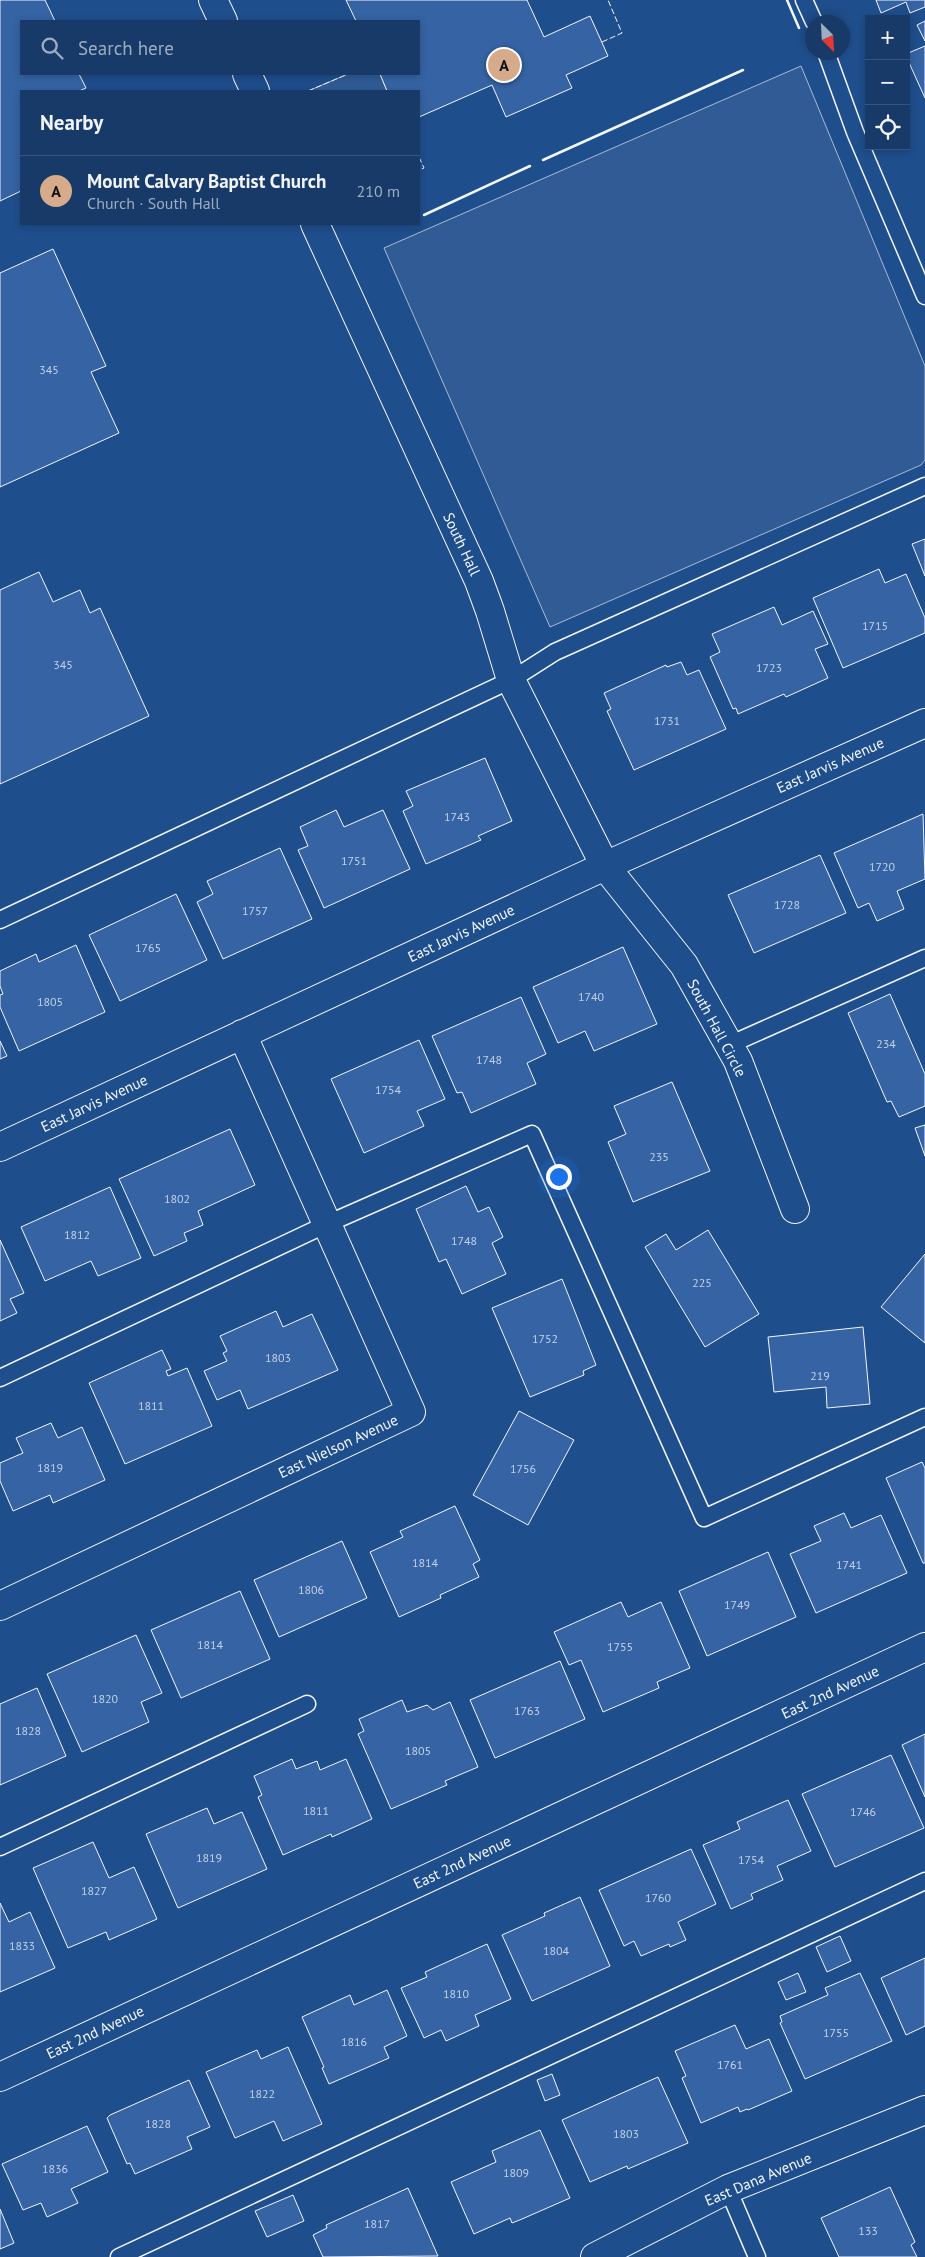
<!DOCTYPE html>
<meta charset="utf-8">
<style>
body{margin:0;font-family:"PT Sans",sans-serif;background:#244571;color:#f1f3f6}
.controls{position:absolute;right:15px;top:15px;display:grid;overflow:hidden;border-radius:0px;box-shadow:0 2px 8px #0003}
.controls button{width:45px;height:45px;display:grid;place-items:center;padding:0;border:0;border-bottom:1px solid #36547d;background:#173a69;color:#f1f3f6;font:25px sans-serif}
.compass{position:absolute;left:805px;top:15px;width:45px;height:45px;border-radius:50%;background:#173a69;box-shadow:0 2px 8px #0003;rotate:156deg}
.you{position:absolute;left:558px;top:1176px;width:18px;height:18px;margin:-12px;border:4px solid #fff;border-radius:50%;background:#1a73e8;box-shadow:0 0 0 8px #1a73e833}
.badge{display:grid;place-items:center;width:32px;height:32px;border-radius:50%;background:#d6ab8b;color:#111;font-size:16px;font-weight:700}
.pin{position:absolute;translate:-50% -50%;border:2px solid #fff;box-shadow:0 1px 5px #0006}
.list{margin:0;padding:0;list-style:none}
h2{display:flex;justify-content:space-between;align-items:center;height:65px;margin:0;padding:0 20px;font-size:21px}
h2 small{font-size:16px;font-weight:400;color:#9eadc0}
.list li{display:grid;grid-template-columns:32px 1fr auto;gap:15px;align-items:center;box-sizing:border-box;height:70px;padding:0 20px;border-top:1px solid #36547d}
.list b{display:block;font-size:19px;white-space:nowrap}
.list p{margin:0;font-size:16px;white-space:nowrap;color:#9eadc0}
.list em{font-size:16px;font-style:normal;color:#9eadc0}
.icon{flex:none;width:28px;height:28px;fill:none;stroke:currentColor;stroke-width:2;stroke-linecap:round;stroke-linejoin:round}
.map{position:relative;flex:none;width:925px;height:2257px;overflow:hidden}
.search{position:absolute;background:#173a69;box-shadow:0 2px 8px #0003;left:20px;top:20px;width:400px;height:55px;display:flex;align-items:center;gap:12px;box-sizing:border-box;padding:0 18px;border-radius:0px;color:#9eadc0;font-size:19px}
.panel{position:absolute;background:#173a69;box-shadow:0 2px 8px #0003;left:20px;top:90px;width:400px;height:135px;border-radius:0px}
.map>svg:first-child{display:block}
</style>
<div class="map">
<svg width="925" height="2257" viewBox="0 0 925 2257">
<rect width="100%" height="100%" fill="#1f4e8c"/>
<path fill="#305b95" stroke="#a8bbd7" d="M801,66L925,366V460L921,465L550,627L384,248Z
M348,74H380L387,91H308Z"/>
<path fill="#3563a3" stroke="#f2f6ff" d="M0,0H45L55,21H21V74H79L86,88L79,91H21V191L0,201Z
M346,0H527L544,37L590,16L608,56L566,75L572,88L506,117L492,85L419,117V91H387L380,74H419V21H356Z
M876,0H925V7L910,13L906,2L881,13Z
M925,21V41L917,25Z
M925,46V98L906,56V54Z
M53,249L106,366L91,372L119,433L0,487V273Z
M925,539V576L912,544Z
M879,569L885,583L906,574L925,618V633L843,668L813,598Z
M39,572L53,602L80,590L90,613L100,608L149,716L0,784V590Z
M774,607L782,625L813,611L828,644L815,649L828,678L786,697L784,694L738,714L736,708L733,709L710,657L720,652L712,634Z
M681,662L687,675L699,670L726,729L634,770L607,711L611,709L604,693L666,665L667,667Z
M485,758L512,821L478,836L481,840L426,864L403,811L413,806L406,791Z
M336,810L344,827L383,810L410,869L324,908L298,850L308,846L300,827Z
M923,814L925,879L897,891L904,909L877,921L869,903L858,908L834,853Z
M280,848L312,919L223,959L197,902L213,894L207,881Z
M820,855L846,913L754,953L728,895Z
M176,894L207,960L120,1001L89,935Z
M76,945L105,1012L19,1051L0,1007V995L3,994L0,986V971L36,954L39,962Z
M623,947L657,1024L594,1051L585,1031L558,1043L533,987Z
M890,994L925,1074V1106L899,1117L891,1101L887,1102L848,1013Z
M521,997L546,1054L527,1063L536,1084L471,1113L462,1092L457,1093L432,1036Z
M419,1040L445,1099L417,1111L424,1126L364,1153L331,1079Z
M0,1041L7,1056L0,1059Z
M672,1082L710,1171L633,1202L608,1142L626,1134L614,1106Z
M925,1125V1156L915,1128Z
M230,1129L255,1185L198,1211L203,1225L184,1233L187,1241L154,1256L119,1179Z
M466,1186L478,1212L489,1207L503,1237L492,1243L506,1274L462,1294L446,1259L439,1262L416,1209Z
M110,1187L141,1258L98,1276L91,1261L45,1281L21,1227Z
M708,1230L759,1314L705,1347L645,1247L666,1234L676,1250Z
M0,1240L24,1293L10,1299L17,1313L0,1321Z
M925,1254V1343L881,1307Z
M562,1279L596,1365L583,1371L584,1375L530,1397L492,1308Z
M276,1311L283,1327L312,1314L338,1370L248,1409L240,1390L217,1400L204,1371L227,1361L223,1353L227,1351L220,1336Z
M863,1327L870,1404L827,1408L826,1387L774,1392L768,1337Z
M162,1350L171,1369L166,1371L168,1376L187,1368L212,1426L125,1464L89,1383Z
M519,1411L574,1440L528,1525L473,1495Z
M51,1423L58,1438L82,1427L105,1480L53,1503L50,1495L13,1511L0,1481V1463L23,1453L16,1438Z
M922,1462L925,1468V1563H923L886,1478Z
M455,1506L480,1560L473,1564L479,1577L440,1595L441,1598L399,1617L370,1552L403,1537L400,1531Z
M844,1513L851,1528L881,1515L907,1573L816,1613L790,1554L821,1541L814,1526Z
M342,1541L367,1598L279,1637L254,1580Z
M768,1552L796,1617L707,1656L679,1591Z
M240,1591L270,1659L181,1698L151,1630Z
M621,1602L628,1617L661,1602L690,1668L657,1682L659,1688L603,1712L581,1660L569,1665L554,1632Z
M136,1635L162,1693L141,1702L149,1722L82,1752L47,1674Z
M560,1661L585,1719L495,1758L470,1700Z
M37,1688L66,1756L0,1785V1704Z
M402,1700L407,1712L427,1705L433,1710L450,1702L478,1767L445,1781L447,1785L391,1809L358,1734L364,1731L359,1719Z
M925,1734V1797L902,1745Z
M891,1755L924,1828L835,1867L802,1794Z
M292,1759L296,1769L317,1761L320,1770L346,1759L372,1819L332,1837L331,1834L283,1855L258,1797L262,1795L254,1776Z
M788,1800L811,1851L777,1866L783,1880L751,1894L753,1899L731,1909L703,1845L740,1829L737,1822Z
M207,1808L214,1824L242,1812L267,1869L178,1908L146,1834Z
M93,1842L109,1878L134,1867L157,1919L109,1940L106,1932L68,1948L33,1868Z
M691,1849L716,1904L678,1922L686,1940L670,1947L669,1944L641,1956L634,1941L624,1946L599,1890Z
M580,1897L610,1966L532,2001L502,1935L545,1916L544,1913Z
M0,1903L9,1922L30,1912L55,1968L0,1992Z
M840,1936L851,1961L827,1972L816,1947Z
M487,1944L511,1999L475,2015L479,2026L446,2041L441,2030L424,2038L401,1988L427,1977L425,1972Z
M925,1958V2026L906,2035L881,1978Z
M798,1973L806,1992L786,2000L778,1982Z
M860,1973L892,2041L805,2079L780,2023L782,2022L780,2016L828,1995L825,1988Z
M387,1990L407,2036L384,2047L389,2058L329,2084L322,2068L324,2067L302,2017L350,1995L354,2005Z
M735,2025L746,2049L769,2039L792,2091L748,2110L747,2109L740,2112L738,2107L701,2123L682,2078L686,2076L675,2051Z
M288,2047L322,2124L283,2141L274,2121L235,2138L206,2072L257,2050L261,2059Z
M552,2074L560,2095L545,2101L537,2080Z
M658,2077L688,2143L628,2169L627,2166L590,2182L562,2120Z
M189,2080L210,2127L187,2137L192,2149L135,2174L130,2163L127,2164L107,2118L110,2115Z
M87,2126L108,2172L71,2189L78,2203L47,2217L41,2203L23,2210L2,2164Z
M540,2130L570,2198L522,2219L512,2223L510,2218L474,2234L451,2182L496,2162L492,2151Z
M890,2187L915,2242L911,2245L917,2257H839L821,2218Z
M408,2188L438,2256L323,2257L313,2235L327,2228L326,2225Z
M293,2195L304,2221L267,2237L255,2211Z
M0,2209L14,2243L0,2249Z"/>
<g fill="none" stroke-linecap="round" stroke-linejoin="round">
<g stroke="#f2f6ff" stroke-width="19">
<path id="service" d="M804,0L814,22
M826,52L855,132L925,296
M0,920L511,680L555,652L925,486
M729,1045L925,958
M0,1378L327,1224L532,1134L704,1518L925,1417
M0,1847L307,1704
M728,2189L757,2257
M119,2257L925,1881"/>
</g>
<g stroke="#f2f6ff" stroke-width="30">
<path id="minor" d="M213,0L223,21
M247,74L255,91
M315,224L479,581L490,611L511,680L605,866L684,965L738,1061L795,1209
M0,1147L605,866L925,723
M0,1606L411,1412L242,1034
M0,2077L925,1647
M595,2257L728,2189L925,2110"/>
</g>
<use href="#service" stroke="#1f4e8c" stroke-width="16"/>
<use href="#minor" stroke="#1f4e8c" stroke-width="28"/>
<path stroke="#f2f6ff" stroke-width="1" stroke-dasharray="6 2.5" stroke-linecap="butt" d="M602,42L622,33L608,0
M308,91L348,74
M419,157L424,168L419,170"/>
<path stroke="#f2f6ff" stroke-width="2.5" d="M787,0L799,28
M543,160L743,70
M424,215L530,166"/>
</g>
<g text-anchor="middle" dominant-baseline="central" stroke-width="4" stroke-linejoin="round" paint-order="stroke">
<g font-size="12" fill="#c3d1e8">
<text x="49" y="369">345</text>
<text x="875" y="625">1715</text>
<text x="63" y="664">345</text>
<text x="769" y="667">1723</text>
<text x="667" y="720">1731</text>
<text x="457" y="816">1743</text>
<text x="354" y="860">1751</text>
<text x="882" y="866">1720</text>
<text x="787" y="904">1728</text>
<text x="255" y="910">1757</text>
<text x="148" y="947">1765</text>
<text x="591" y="996">1740</text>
<text x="50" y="1001">1805</text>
<text x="886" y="1043">234</text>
<text x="489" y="1059">1748</text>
<text x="388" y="1089">1754</text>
<text x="659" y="1156">235</text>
<text x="177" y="1198">1802</text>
<text x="77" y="1234">1812</text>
<text x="464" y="1240">1748</text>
<text x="702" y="1282">225</text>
<text x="545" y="1338">1752</text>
<text x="278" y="1357">1803</text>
<text x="820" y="1375">219</text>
<text x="151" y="1405">1811</text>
<text x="50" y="1467">1819</text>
<text x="523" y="1468">1756</text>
<text x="425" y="1562">1814</text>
<text x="849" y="1564">1741</text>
<text x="311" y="1589">1806</text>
<text x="737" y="1604">1749</text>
<text x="210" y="1644">1814</text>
<text x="620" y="1646">1755</text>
<text x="105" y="1698">1820</text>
<text x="527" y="1710">1763</text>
<text x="28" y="1730">1828</text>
<text x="418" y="1750">1805</text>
<text x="316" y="1810">1811</text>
<text x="863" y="1811">1746</text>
<text x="209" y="1857">1819</text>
<text x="751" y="1859">1754</text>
<text x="94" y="1890">1827</text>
<text x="658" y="1897">1760</text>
<text x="22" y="1945">1833</text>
<text x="556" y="1950">1804</text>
<text x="456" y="1993">1810</text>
<text x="836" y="2032">1755</text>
<text x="354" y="2041">1816</text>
<text x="730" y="2064">1761</text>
<text x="262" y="2093">1822</text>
<text x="158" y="2123">1828</text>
<text x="626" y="2133">1803</text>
<text x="55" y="2168">1836</text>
<text x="516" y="2172">1809</text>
<text x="377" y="2223">1817</text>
<text x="868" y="2230">133</text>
</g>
<g font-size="15" fill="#f2f6ff" stroke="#1f4e8c">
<text transform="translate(462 544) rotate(65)">South Hall</text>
<text transform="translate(830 765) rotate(-24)">East Jarvis Avenue</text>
<text transform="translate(461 933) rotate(-25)">East Jarvis Avenue</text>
<text transform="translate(717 1028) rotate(62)">South Hall Circle</text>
<text transform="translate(94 1103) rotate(-25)">East Jarvis Avenue</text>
<text transform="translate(338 1446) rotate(-25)">East Nielson Avenue</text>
<text transform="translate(830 1692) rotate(-25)">East 2nd Avenue</text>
<text transform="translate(462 1862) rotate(-25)">East 2nd Avenue</text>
<text transform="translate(95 2032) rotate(-25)">East 2nd Avenue</text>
<text transform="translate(758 2179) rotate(-23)">East Dana Avenue</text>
</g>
</g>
</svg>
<div class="controls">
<button>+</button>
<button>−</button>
<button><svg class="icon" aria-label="locate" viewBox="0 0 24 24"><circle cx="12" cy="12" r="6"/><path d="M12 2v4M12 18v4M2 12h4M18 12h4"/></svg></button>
</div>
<svg class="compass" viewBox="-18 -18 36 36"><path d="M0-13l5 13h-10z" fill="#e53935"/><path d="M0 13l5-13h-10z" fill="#9eadc0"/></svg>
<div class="you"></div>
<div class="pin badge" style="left:504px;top:65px">A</div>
<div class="search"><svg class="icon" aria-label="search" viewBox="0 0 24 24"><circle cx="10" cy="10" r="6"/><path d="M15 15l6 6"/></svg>Search here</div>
<section class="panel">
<h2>Nearby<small></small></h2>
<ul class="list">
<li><span class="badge">A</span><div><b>Mount Calvary Baptist Church</b><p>Church · South Hall</p></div><em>210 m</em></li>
</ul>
</section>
</div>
